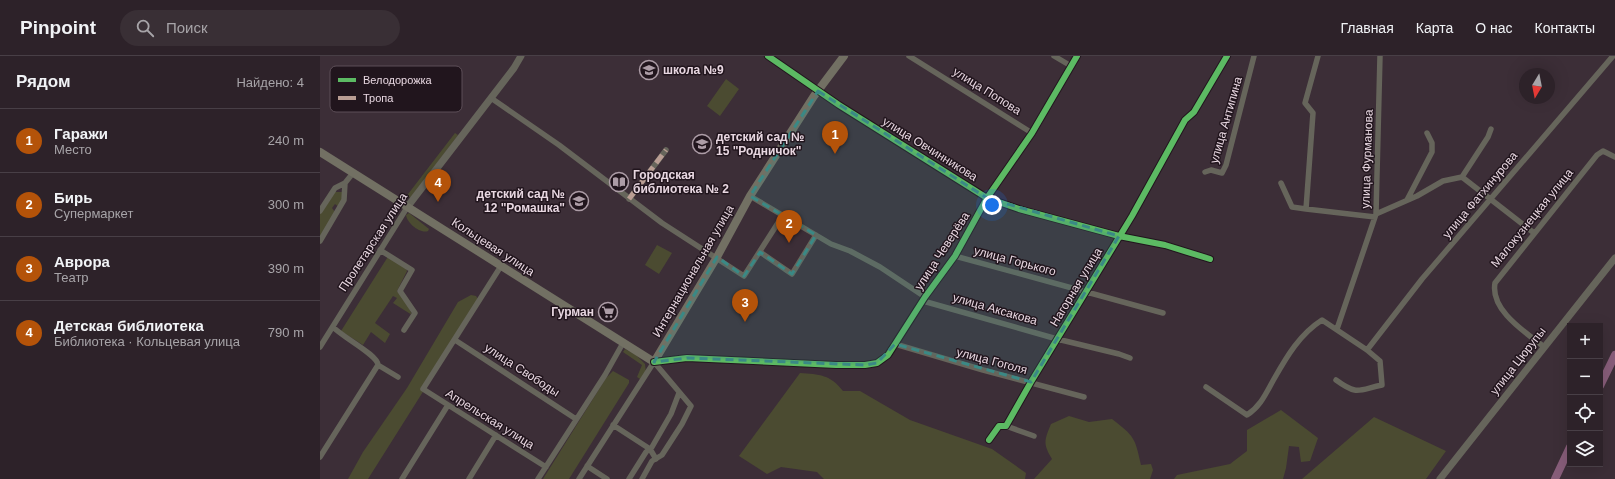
<!DOCTYPE html>
<html lang="ru">
<meta charset="utf-8">
<style>
body{margin:0;font-family:Helvetica,sans-serif;background:#392f35;color:#f1f3f6}
.controls{position:absolute;right:12px;bottom:12px;display:grid;overflow:hidden;border-radius:0px;box-shadow:0 4px 16px #0002}
.controls button{width:36px;height:36px;display:grid;place-items:center;padding:0;border:0;border-bottom:1px solid #483f46;background:#2d2229;color:#f1f3f6;font:20px sans-serif}
.compass{position:absolute;left:1199px;top:12px;width:36px;height:36px;border-radius:50%;background:#2d2229;box-shadow:0 4px 16px #0002;rotate:190deg}
.you{position:absolute;left:672px;top:149px;width:14px;height:14px;margin:-10px;border:3px solid #fff;border-radius:50%;background:#1a73e8;box-shadow:0 0 0 6px #1a73e833}
.badge{display:grid;place-items:center;width:26px;height:26px;border-radius:50%;background:#b45309;color:#fff;font-size:13px;font-weight:700}
.pin{position:absolute;translate:-50% -33px;filter:drop-shadow(0 1px 2px #0008)}
.pin::after{content:'';position:absolute;top:21px;width:14px;height:12px;background:inherit;clip-path:polygon(0 0,100% 0,50% 100%)}
.list{margin:0;padding:0;list-style:none}
h2{display:flex;justify-content:space-between;align-items:center;height:52px;margin:0;padding:0 16px;font-size:17px}
h2 small{font-size:13px;font-weight:400;color:#a7a4a8}
.list li{display:grid;grid-template-columns:26px 1fr auto;gap:12px;align-items:center;box-sizing:border-box;height:64px;padding:0 16px;border-top:1px solid #483f46}
.list b{display:block;font-size:15px;white-space:nowrap}
.list p{margin:0;font-size:13px;white-space:nowrap;color:#a7a4a8}
.list em{font-size:13px;font-style:normal;color:#a7a4a8}
.icon{flex:none;width:22px;height:22px;fill:none;stroke:currentColor;stroke-width:2;stroke-linecap:round;stroke-linejoin:round}
.map{position:relative;flex:none;width:1295px;height:423px;overflow:hidden}
header{display:flex;align-items:center;gap:24px;box-sizing:border-box;height:56px;padding:0 20px;background:#2d2229;border-bottom:1px solid #483f46}
header strong{font-size:19px}
nav{display:flex;gap:22px;margin-inline-start:auto;font-size:14px}
.search{width:280px;height:36px;background:#392f35;display:flex;align-items:center;gap:10px;box-sizing:border-box;padding:0 14px;border-radius:22px;color:#a7a4a8;font-size:15px}
main{display:flex}
aside{flex:1;background:#2d2229}
.map>svg:first-child{display:block}
</style>
<header>
<strong>Pinpoint</strong>
<div class="search"><svg class="icon" aria-label="search" viewBox="0 0 24 24"><circle cx="10" cy="10" r="6"/><path d="M15 15l6 6"/></svg>Поиск</div>
<nav><a>Главная</a><a>Карта</a><a>О нас</a><a>Контакты</a></nav>
</header>
<main>
<aside>
<h2>Рядом<small>Найдено: 4</small></h2>
<ul class="list">
<li><span class="badge">1</span><div><b>Гаражи</b><p>Место</p></div><em>240 m</em></li>
<li><span class="badge">2</span><div><b>Бирь</b><p>Супермаркет</p></div><em>300 m</em></li>
<li><span class="badge">3</span><div><b>Аврора</b><p>Театр</p></div><em>390 m</em></li>
<li><span class="badge">4</span><div><b>Детская библиотека</b><p>Библиотека · Кольцевая улица</p></div><em>790 m</em></li>
</ul>
</aside>
<div class="map">
<svg width="1295" height="423" viewBox="0 0 1295 423">
<rect width="100%" height="100%" fill="#3c2e37"/>
<path fill="#4b4b31" d="M406,23L419,33L400,60L387,50Z
M135,77L138,79L136,82L91,141L85,142Z
M15,136H22L25,138L19,151L15,148L12,152L15,156L0,185V153Z
M89,157L109,173L108,175C100,178 87,167 86,159Z
M337,189L352,197L339,218L325,209Z
M69,199L86,212L87,215L77,235L86,244L92,259L73,247L77,242L73,240L55,267L70,278L65,287L51,276L43,289L21,275Z
M151,239L156,240L158,243L106,331L48,423H28L43,396L87,332L138,246Z
M305,293L316,299L325,308L326,317L320,323L317,321L322,309L303,296Z
M293,315L309,324V327L249,423H223L286,322Z
M480,317C499,318 511,319 523,335H540L590,364L672,393L706,417L705,423H504L497,416L461,411L447,418L419,400Z
M961,354L998,382L990,405L981,406L979,391L969,390L966,412L963,423H854L857,419L910,408L927,395V374Z
M749,360L769,366L792,363C814,380 815,381 821,409L831,408L833,414L830,423H714L732,403C723,388 724,385 731,368Z
M1054,361L1126,395L1106,423H982Z"/>
<g fill="none" stroke-linecap="round" stroke-linejoin="round">
<path stroke="#875d79" stroke-width="8" d="M1280,330L1295,299
M1235,423L1250,391"/>
<path stroke="#66655b" stroke-width="5.5" d="M448,0L519,49L667,142L699,153L799,180L845,189L890,203
M589,0L712,77
M734,0L751,10
M998,0L985,47L993,57L986,153L1055,161
M171,42L239,89L342,167L424,220L463,159
M885,116L891,114L902,117L906,109L934,0
M1142,121L1168,81L1171,73
M961,127L972,151L986,153
M430,140L511,188L530,195L560,211L605,241
M309,143L346,94
M1087,144L1112,96V87L1107,77
M0,155L15,132L25,127L33,117
M1056,158L1097,140L1123,125L1142,121L1214,177
M0,185L24,144L25,127
M60,194L92,214L80,235L95,257L84,274
M440,196L472,218L496,179
M635,200L843,257
M181,210L103,333L226,411
M603,245L737,283L799,298L810,302
M13,271C22,281 58,299 58,309L78,321
M1017,273L1056,158L1060,0
M135,284L256,363
M575,288L663,314L764,341
M1223,290C1205,276 1170,254 1175,227L1277,99L1283,95L1295,101
M0,291L88,150
M1047,294L1102,223L1293,0
M886,331L927,359C941,350 946,337 954,323C967,300 980,278 1002,264L1047,294L1060,305L1062,329C1038,334 1038,340 1016,324
M293,369L330,393L336,403
M686,370L714,380
M669,384L679,370H686L711,326L812,160L865,64L874,56L907,0
M0,401L58,309
M267,410L287,423
M82,423L128,349
M149,423L176,379
M218,423L285,319L303,287
M259,423L334,306L371,350L362,368L342,399L332,405L322,423
M309,423L326,396L332,391L351,358L359,337"/>
<path stroke="#66655b" stroke-width="7" d="M88,150L194,12L201,0
M334,306L367,302L516,309H545L557,307L568,299L605,241L635,200L667,142L712,77L757,0
M1120,423L1295,202"/>
<path stroke="#727063" stroke-width="8" d="M0,96L334,306L397,201L430,140L494,40L524,0"/>
<path stroke="#b99d93" stroke-width="5" stroke-dasharray="10 5" stroke-linecap="butt" d="M309,143L346,94"/>
<g stroke="#21151d" stroke-width="8">
<path id="cycleway" d="M448,0L519,49L667,142L699,153L799,180L845,189L890,203
M334,306L367,302L516,309H545L557,307L568,299L605,241L635,200L667,142L712,77L757,0
M669,384L679,370H686L711,326L812,160L865,64L874,56L907,0"/>
</g>
<use href="#cycleway" stroke="#5cba63" stroke-width="6"/>
</g>
<path fill="#3a8985" fill-opacity="0.2" stroke="#3a8985" stroke-width="3" stroke-dasharray="8 5" stroke-linejoin="round" d="M498,35L667,142L799,180L711,326L575,288L557,307L545,309L367,302L334,306L397,201L424,220L440,196L472,218L496,179L430,140Z"/>
<defs>
<g id="school-ring" transform="scale(1)"><circle r="9.5" fill="#21151d" stroke="#ac9ca6" stroke-width="1.5"/><path d="M0-5L7-2L0 1L-7-2ZM-4 1L0 2.5L4 1V4Q0 6-4 4Z" fill="#ac9ca6"/></g>
<g id="library-ring" transform="scale(1)"><circle r="9.5" fill="#21151d" stroke="#ac9ca6" stroke-width="1.5"/><path d="M-6-4Q-3-5.5-.7-3.5V5Q-3 3-6 4ZM6-4Q3-5.5 .7-3.5V5Q3 3 6 4Z" fill="#ac9ca6"/></g>
<g id="supermarket-ring" transform="scale(1)"><circle r="9.5" fill="#21151d" stroke="#ac9ca6" stroke-width="1.5"/><path d="M-6-5.5h2.5l.6 2H6L4.5 2H-2.5L-4.4-4H-6ZM-1.5 3.2a1.3 1.3 0 1 0 .1 0ZM3 3.2a1.3 1.3 0 1 0 .1 0Z" fill="#ac9ca6"/></g>
</defs>
<g fill-rule="evenodd">
<use href="#school-ring" x="329" y="14"/>
<use href="#school-ring" x="382" y="88"/>
<use href="#library-ring" x="299" y="126"/>
<use href="#school-ring" x="259" y="145"/>
<use href="#supermarket-ring" x="288" y="256"/>
</g>
<g text-anchor="middle" dominant-baseline="central" stroke-width="3" stroke-linejoin="round" paint-order="stroke">
<g font-size="12" font-weight="bold" fill="#e8d7e1" stroke="#21151d" text-anchor="start">
<text x="343" y="14">школа №9</text>
<text x="396" y="81">детский сад №<tspan x="396" dy="14">15 "Родничок"</tspan></text>
<text x="313" y="119">Городская<tspan x="313" dy="14">библиотека № 2</tspan></text>
<text x="245" y="138" text-anchor="end">детский сад №<tspan x="245" dy="14">12 "Ромашка"</tspan></text>
<text x="274" y="256" text-anchor="end">Гурман</text>
</g>
<g font-size="12" fill="#e8d7e1" stroke="#21151d">
<text transform="translate(667 35) rotate(32)">улица Попова</text>
<text transform="translate(906 64) rotate(-74)">улица Антипина</text>
<text transform="translate(610 93) rotate(32)">улица Овчинникова</text>
<text transform="translate(1047 103) rotate(-88)">улица Фурманова</text>
<text transform="translate(1160 139) rotate(-50)">улица Фатхинурова</text>
<text transform="translate(1212 162) rotate(-51)">Малокузнецкая улица</text>
<text transform="translate(53 186) rotate(-57)">Пролетарская улица</text>
<text transform="translate(173 191) rotate(33)">Кольцевая улица</text>
<text transform="translate(622 195) rotate(-57)">улица Чеверёва</text>
<text transform="translate(695 205) rotate(15)">улица Горького</text>
<text transform="translate(373 215) rotate(-60)">Интернациональная улица</text>
<text transform="translate(756 231) rotate(-59)">Нагорная улица</text>
<text transform="translate(675 253) rotate(16)">улица Аксакова</text>
<text transform="translate(672 305) rotate(15)">улица Гоголя</text>
<text transform="translate(1198 305) rotate(-52)">улица Цюрупы</text>
<text transform="translate(202 314) rotate(33)">улица Свободы</text>
<text transform="translate(170 363) rotate(32)">Апрельская улица</text>
</g>
</g>
<rect x="10" y="10" width="132" height="46" rx="6" fill="#21151d" stroke="#5d4f58" stroke-width="1"/>
<rect x="18" y="22" width="18" height="4" fill="#5cba63"/>
<rect x="18" y="40" width="18" height="4" fill="#b99d93"/>
<g font-size="11" fill="#e8d7e1">
<text x="43" y="28">Велодорожка</text>
<text x="43" y="46">Тропа</text>
</g>
</svg>
<div class="controls">
<button>+</button>
<button>−</button>
<button><svg class="icon" aria-label="locate" viewBox="0 0 24 24"><circle cx="12" cy="12" r="6"/><path d="M12 2v4M12 18v4M2 12h4M18 12h4"/></svg></button>
<button><svg class="icon" aria-label="layers" viewBox="0 0 24 24"><path d="M12 4l9 5-9 5-9-5zM3 14l9 5 9-5"/></svg></button>
</div>
<svg class="compass" viewBox="-18 -18 36 36"><path d="M0-13l5 13h-10z" fill="#e53935"/><path d="M0 13l5-13h-10z" fill="#a7a4a8"/></svg>
<div class="you"></div>
<div class="pin badge" style="left:515px;top:98px">1</div>
<div class="pin badge" style="left:469px;top:187px">2</div>
<div class="pin badge" style="left:425px;top:266px">3</div>
<div class="pin badge" style="left:118px;top:146px">4</div>
</div>
</main>
